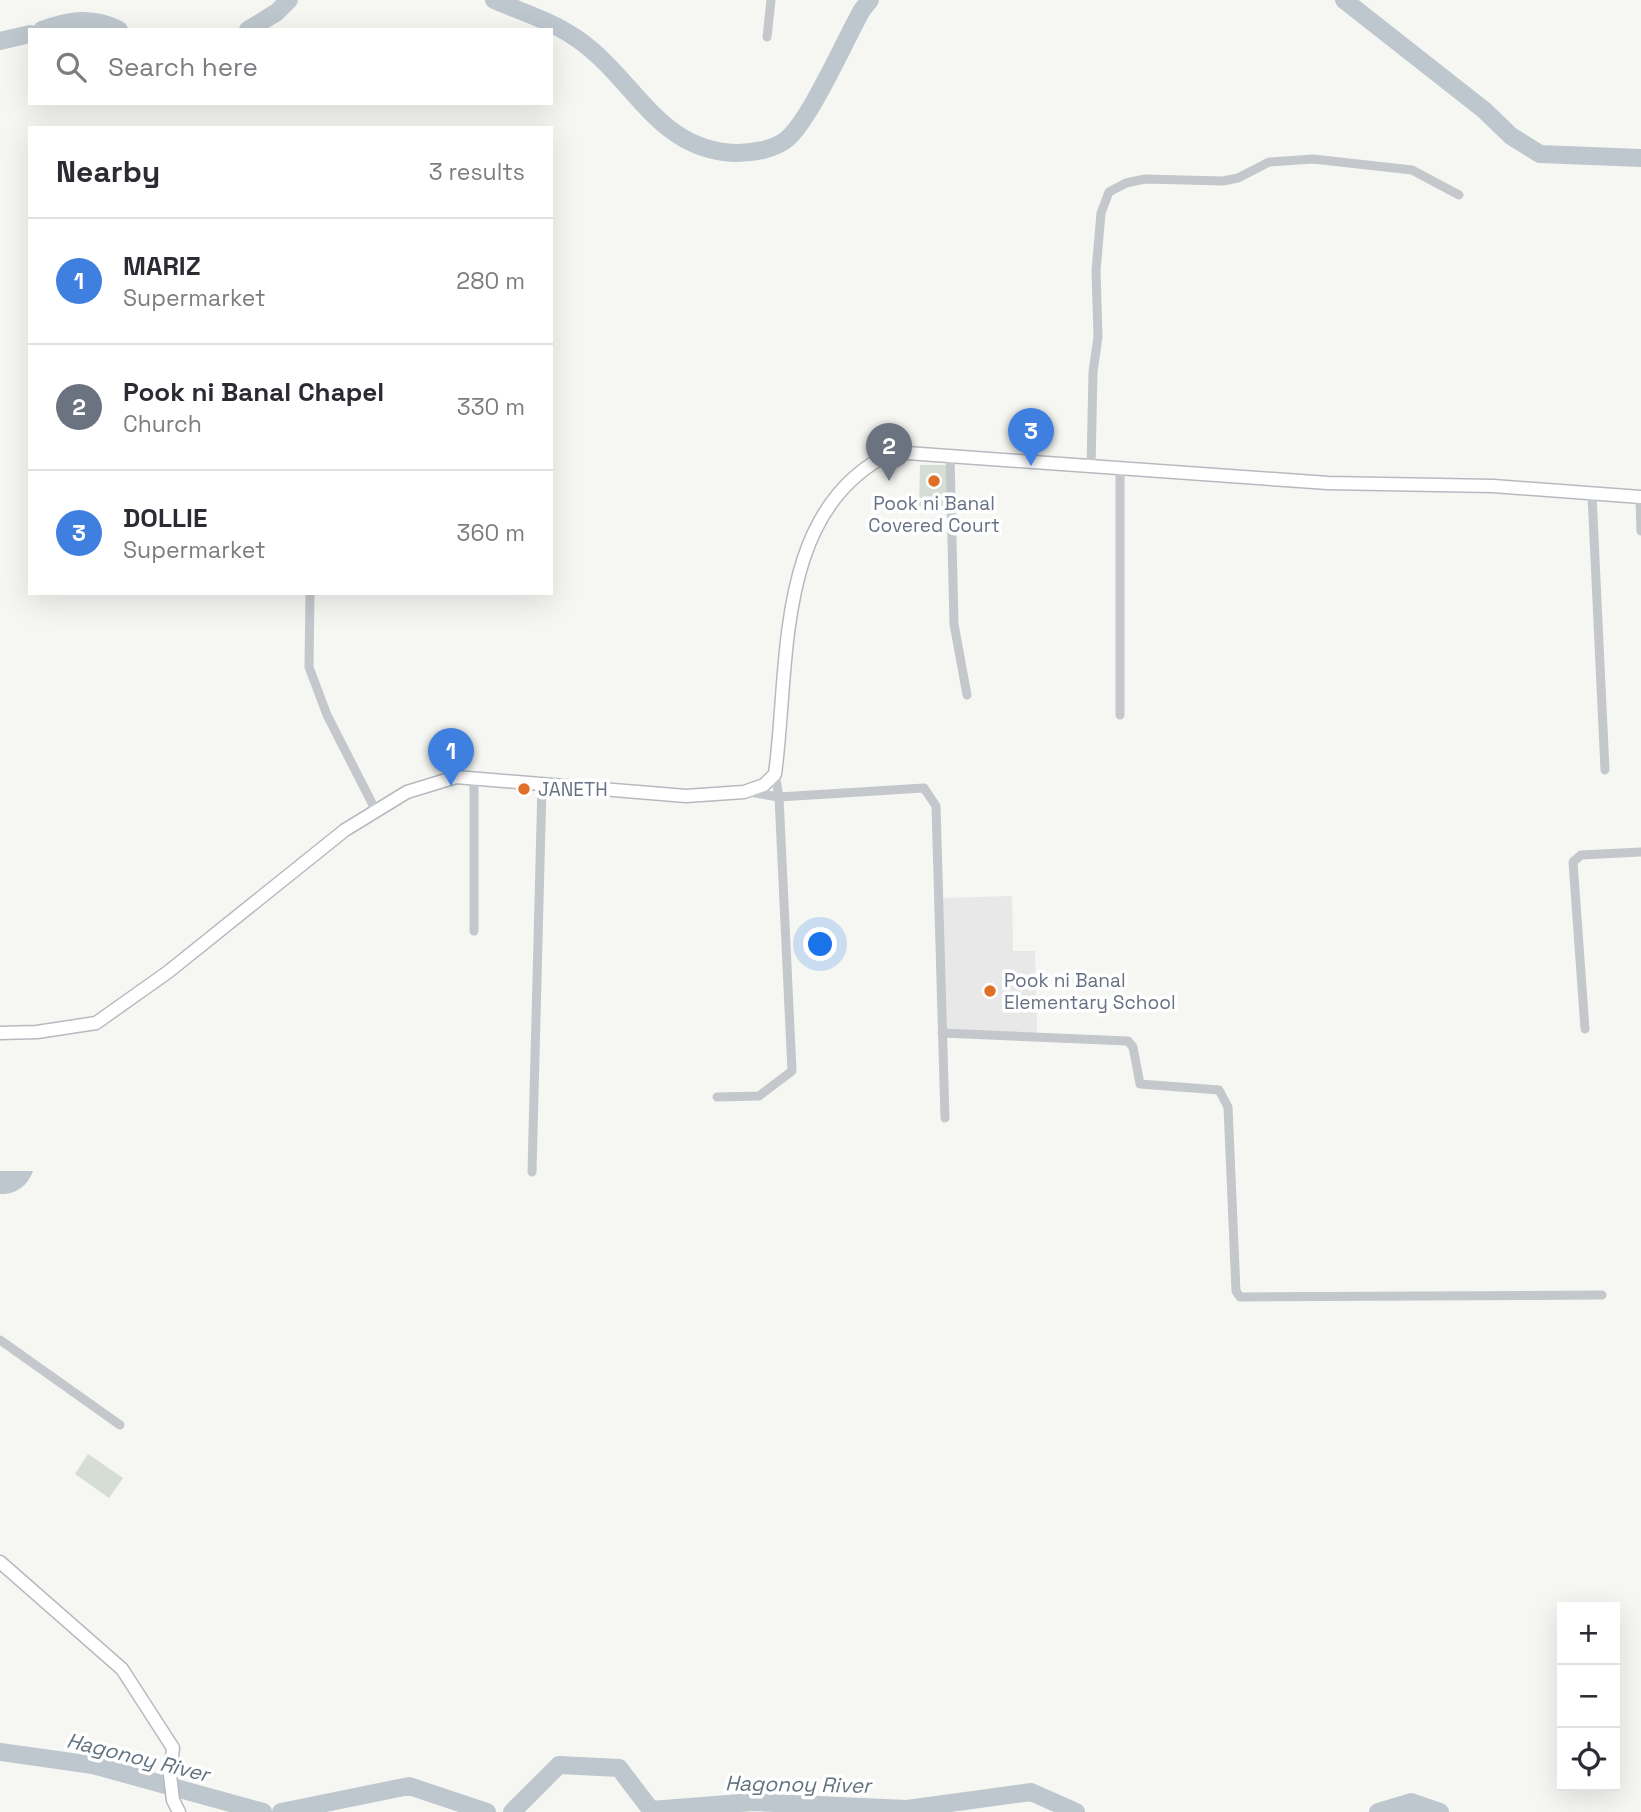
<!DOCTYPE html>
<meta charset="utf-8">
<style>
body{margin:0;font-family:"Space Grotesk",sans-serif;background:#f2f2f3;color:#2b2b33}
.controls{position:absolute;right:21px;bottom:21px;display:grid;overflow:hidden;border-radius:0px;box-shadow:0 7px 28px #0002}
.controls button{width:63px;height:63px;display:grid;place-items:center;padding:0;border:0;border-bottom:2px solid #e1e1e2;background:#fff;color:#2b2b33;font:35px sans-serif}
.you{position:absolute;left:821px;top:945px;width:24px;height:24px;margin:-18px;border:5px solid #fff;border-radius:50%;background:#1a73e8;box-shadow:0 0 0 10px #1a73e833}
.badge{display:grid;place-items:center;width:46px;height:46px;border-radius:50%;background:#e26f28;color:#fff;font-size:23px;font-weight:700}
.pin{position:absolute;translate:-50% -58px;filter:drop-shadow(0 2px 4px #0008)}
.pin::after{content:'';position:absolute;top:37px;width:24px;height:21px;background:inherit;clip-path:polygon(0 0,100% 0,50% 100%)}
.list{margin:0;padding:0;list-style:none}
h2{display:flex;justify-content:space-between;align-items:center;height:91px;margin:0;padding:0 28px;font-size:30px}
h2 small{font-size:23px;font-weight:400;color:#7c7c81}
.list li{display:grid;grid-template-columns:46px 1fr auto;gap:21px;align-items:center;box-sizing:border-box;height:126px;padding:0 28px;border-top:2px solid #e1e1e2}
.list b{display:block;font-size:26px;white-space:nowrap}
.list p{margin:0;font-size:23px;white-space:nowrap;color:#7c7c81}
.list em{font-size:23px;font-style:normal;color:#7c7c81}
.icon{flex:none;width:38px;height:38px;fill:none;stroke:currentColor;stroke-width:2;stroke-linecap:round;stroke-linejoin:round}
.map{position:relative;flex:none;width:1641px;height:1812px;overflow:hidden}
.search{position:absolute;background:#fff;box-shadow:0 7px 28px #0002;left:28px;top:28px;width:525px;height:77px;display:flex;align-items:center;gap:18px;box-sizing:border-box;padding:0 24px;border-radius:0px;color:#7c7c81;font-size:26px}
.panel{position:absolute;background:#fff;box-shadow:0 7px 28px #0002;left:28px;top:126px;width:525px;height:469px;border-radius:0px}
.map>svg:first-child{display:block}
</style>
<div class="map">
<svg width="1641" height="1812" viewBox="0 0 1641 1812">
<rect width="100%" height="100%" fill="#f6f7f3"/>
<path fill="#e7e8e7" d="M1012,896L1013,951H1035L1037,1034L945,1031L942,898Z"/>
<path fill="#d6ddd4" d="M920,465H948V506H919Z
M88,1454L123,1478L109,1498L75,1474Z"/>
<path fill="#bdc7cd" d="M0,1171H33C28,1185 16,1195 0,1194Z"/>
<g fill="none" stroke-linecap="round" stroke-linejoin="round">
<path stroke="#bdc7cd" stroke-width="18" d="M494,0C522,12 551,21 576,38C635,78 657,151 736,153C751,153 774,150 787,139C810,120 845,40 862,10L870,0
M1344,0L1484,110L1511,136L1540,154L1641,158
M42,30C69,20 93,16 119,30
M248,30L277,12L289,0
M0,41L30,34
M0,1752L93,1765L263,1812
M281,1812L409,1786L487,1812
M512,1812L559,1765L619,1768L651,1810L753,1802L907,1809L1031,1792L1076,1812
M1378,1812L1411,1802L1440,1812"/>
<g stroke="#b6bac0" stroke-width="15">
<path id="secondary" d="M0,1033L37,1032L96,1023L168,972L345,830L407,792L456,777L686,796L744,792L764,785L775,774C790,664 773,508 893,452L1328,483L1493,486L1641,497
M0,1562L122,1669L173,1748L170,1775L173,1800L179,1812"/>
</g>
<path stroke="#c4c7cb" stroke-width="9" d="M767,37L771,0
M950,456L954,624L967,695
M1091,467L1093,372L1098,337L1096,271L1101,213L1109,192L1126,183L1145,179L1223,181L1238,178L1269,162L1313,159L1412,170L1459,195
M1120,469V715
M1592,495L1605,770
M1640,497L1641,531
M310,593L309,667L327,715L376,811
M775,774L779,797L924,788L936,806L945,1118
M474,779V931
M1585,1029L1573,862L1581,855L1641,852
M942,1033L1128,1041L1133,1047L1140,1084L1219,1090L1228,1107L1236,1291L1240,1297L1602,1295
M717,1097L759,1096L792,1071L779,797L749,792
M532,1172L542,786
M0,1340L120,1425"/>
<use href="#secondary" stroke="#fff" stroke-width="12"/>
</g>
<g fill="#e26f28" stroke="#fff" stroke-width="2.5">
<circle cx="934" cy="481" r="7"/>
<circle cx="524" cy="789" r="7"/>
<circle cx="990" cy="991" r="7"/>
</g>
<g text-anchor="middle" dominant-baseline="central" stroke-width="7" stroke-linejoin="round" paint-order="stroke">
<g font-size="19" fill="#667284" stroke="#fff" text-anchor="start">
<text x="934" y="503" text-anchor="middle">Pook ni Banal<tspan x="934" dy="22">Covered Court</tspan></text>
<text x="538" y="789">JANETH</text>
<text x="1004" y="980">Pook ni Banal<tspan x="1004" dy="22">Elementary School</tspan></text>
</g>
<g font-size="21" font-style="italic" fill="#617380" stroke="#fff">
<text transform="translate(138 1757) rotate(14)">Hagonoy River</text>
<text transform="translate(798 1784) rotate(1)">Hagonoy River</text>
</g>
</g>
</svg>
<div class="controls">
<button>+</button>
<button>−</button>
<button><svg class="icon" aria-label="locate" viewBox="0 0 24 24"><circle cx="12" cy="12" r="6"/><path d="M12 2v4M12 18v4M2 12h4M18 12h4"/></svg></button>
</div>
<div class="you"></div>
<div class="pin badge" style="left:451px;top:786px;background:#3f7fe0">1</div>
<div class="pin badge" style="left:889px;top:481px;background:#6b7280">2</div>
<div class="pin badge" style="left:1031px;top:466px;background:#3f7fe0">3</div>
<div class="search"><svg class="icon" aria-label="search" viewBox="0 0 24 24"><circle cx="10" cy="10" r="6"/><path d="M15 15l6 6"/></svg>Search here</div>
<section class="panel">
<h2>Nearby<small>3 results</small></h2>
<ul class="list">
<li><span class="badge" style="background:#3f7fe0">1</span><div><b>MARIZ</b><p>Supermarket</p></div><em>280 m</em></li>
<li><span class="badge" style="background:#6b7280">2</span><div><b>Pook ni Banal Chapel</b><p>Church</p></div><em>330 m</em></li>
<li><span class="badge" style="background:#3f7fe0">3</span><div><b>DOLLIE</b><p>Supermarket</p></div><em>360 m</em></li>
</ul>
</section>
</div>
